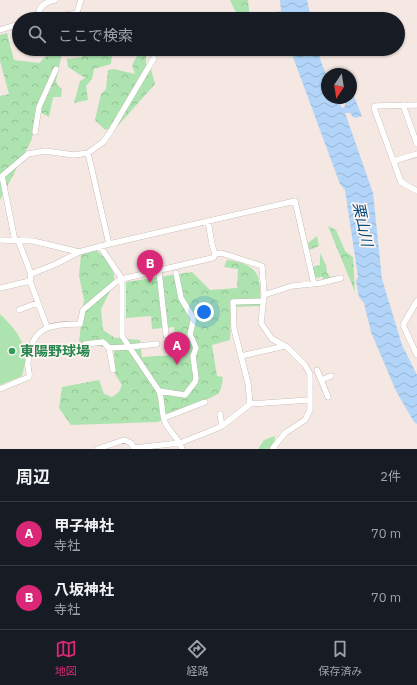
<!DOCTYPE html>
<html lang="ja">
<meta charset="utf-8">
<style>
body{margin:0;font-family:"IBM Plex Sans","Noto Sans JP",sans-serif;background:#20242c;color:#f1f3f6}
.compass{position:absolute;left:321px;top:68px;width:36px;height:36px;border-radius:50%;background:#171b24;box-shadow:0 1px 3px #0004;rotate:192deg}
.you{position:absolute;left:204px;top:312px;width:14px;height:14px;margin:-10px;border:3px solid #fff;border-radius:50%;background:#1a73e8;box-shadow:0 0 0 6px #1a73e833}
.badge{display:grid;place-items:center;width:26px;height:26px;border-radius:50%;background:#db2777;color:#fff;font-size:13px;font-weight:700}
.pin{position:absolute;translate:-50% -33px;filter:drop-shadow(0 1px 2px #0008)}
.pin::after{content:'';position:absolute;top:21px;width:14px;height:12px;background:inherit;clip-path:polygon(0 0,100% 0,50% 100%)}
.list{margin:0;padding:0;list-style:none}
h2{display:flex;justify-content:space-between;align-items:center;height:52px;margin:0;padding:0 16px;font-size:17px}
h2 small{font-size:13px;font-weight:400;color:#9ea1a6}
.list li{display:grid;grid-template-columns:26px 1fr auto;gap:12px;align-items:center;box-sizing:border-box;height:64px;padding:0 16px;border-top:1px solid #363941}
.list b{display:block;font-size:15px;white-space:nowrap}
.list p{margin:0;font-size:13px;white-space:nowrap;color:#9ea1a6}
.list em{font-size:13px;font-style:normal;color:#9ea1a6}
.icon{flex:none;width:22px;height:22px;fill:none;stroke:currentColor;stroke-width:2;stroke-linecap:round;stroke-linejoin:round}
.map{position:relative;flex:none;width:417px;height:449px;overflow:hidden}
.search{position:absolute;background:#171b24;box-shadow:0 1px 3px #0004;left:12px;right:12px;top:12px;height:44px;display:flex;align-items:center;gap:10px;box-sizing:border-box;padding:0 14px;border-radius:22px;color:#9ea1a6;font-size:15px}
.sheet{height:180px;background:#171b24}
nav{display:flex;justify-content:space-around;align-items:center;box-sizing:border-box;height:56px;border-top:1px solid #363941;background:#171b24;font-size:11px;color:#9ea1a6}
nav a{display:grid;justify-items:center;gap:2px}
nav .on{color:#db2777}
.map>svg:first-child{display:block}
</style>
<div class="map">
<svg width="417" height="449" viewBox="0 0 417 449">
<defs>
<pattern id="forest-crowns" width="20" height="18" patternUnits="userSpaceOnUse"><rect width="20" height="18" fill="#ace3af"/><path d="M2 6a3 3 0 1 1 6 0M12 15a3 3 0 1 1 6 0" fill="none" stroke="#94c396"/></pattern>
<pattern id="water-waves" width="16" height="10" patternUnits="userSpaceOnUse"><rect width="16" height="10" fill="#b1d4f8"/><path d="M0 5q4-4 8 0t8 0" fill="none" stroke="#98b6d4"/></pattern>
</defs>
<rect width="100%" height="100%" fill="#f5e7e1"/>
<path fill="url(#forest-crowns)" d="M230,0H248L250,19C238,19 234,9 230,0Z
M7,33L14,60L39,63L54,49H63L56,81L57,85L62,89L61,97H53L49,117L40,112L31,141L0,200V96L9,94L0,61V35Z
M83,49H113L111,64L94,69L92,79L86,86L88,100L74,103L80,81L85,78L68,67L67,59L82,57Z
M146,52V64L150,66L155,84L114,130L104,129L95,120L101,94L106,89L108,70L114,69L135,74L132,65L137,56Z
M328,226L336,230L345,251L353,257L355,292Z
M317,236L319,246L309,250L308,243Z
M96,250L106,259L114,274V283L101,309L103,330L115,338L140,340L142,357L176,355L174,327L152,329L151,316L126,318V282L192,272L210,290L237,288L238,269L224,267L227,260C238,261 254,265 258,277C261,286 260,297 261,306L231,307L230,340L212,345L217,376L223,377L221,389L218,394L158,422L71,425L59,408L62,387L99,380L104,394L112,397L119,392L122,385L115,374L114,349L79,342L84,299L79,276L81,254Z
M320,253L326,265L327,273L330,277L336,276L328,284L321,276L319,278L311,276L312,267L320,265Z
M275,436L274,449H258L264,440Z"/>
<path fill="#ace3af" d="M0,314C13,327 24,338 25,357C26,363 23,370 22,376L0,385Z"/>
<path fill="url(#water-waves)" d="M280,0H307L311,19H266L265,16L269,13L281,11Z
M290,49H318L321,62L327,76V98H337L342,108L345,106V98H351V94H353L362,116L355,118L352,116L350,113H345L373,193L382,279L402,345L417,375V424L414,422L396,391L371,332L364,303L359,297L356,281L358,277L345,190L340,184Z"/>
<g fill="none" stroke-linecap="round" stroke-linejoin="round">
<g stroke="#b1a39e" stroke-width="6">
<path id="minor" d="M40,19C36,7 45,2 55,0
M44,19L77,13
M75,19L81,0
M0,30L19,24
M403,105L417,144
M417,105L375,106L374,108L401,182L417,191
M35,132L39,107L56,69
M88,153L109,244
M394,161L417,154
M208,221L212,244L215,254L221,253L262,266L264,295L261,323L272,339L287,347L305,365L310,374V410L305,420L285,433L273,448L274,449
M0,240L33,241L79,252
M15,241L2,176L28,154L45,151L74,155L88,153L103,142L109,134L154,58
M100,246L122,279L212,258L214,257L215,254
M159,271L166,335
M31,274L56,264L79,252L109,244L295,201L314,284
M30,281L47,327
M0,288L30,281L31,274L18,240
M264,295L292,286L321,283L341,278
M417,301L403,325L417,355
M19,310L37,303
M80,324L83,310L116,282L122,279V336L159,391C163,401 161,413 165,422C169,432 179,438 182,449
M85,344L103,342L109,348L113,370
M109,348L129,347L157,344
M241,356L285,346
M317,370L328,397
M321,380L331,376
M0,389L29,377C30,372 27,367 28,362C31,327 49,324 80,324
M159,391L185,395L195,382L196,378L193,356L196,348L190,334L193,322V318L181,298L176,273
M250,404L248,383L234,329L233,302L264,301
M220,414L222,426
M164,418L205,402
M97,449L124,440L131,443L134,448L180,443L208,432L222,426L250,404L309,400"/>
</g>
<use href="#minor" stroke="#fff" stroke-width="5.5"/>
</g>
<circle fill="#2e9e5b" stroke="#fef5f2" stroke-width="1.5" cx="12" cy="351" r="4"/>
<g text-anchor="middle" dominant-baseline="central" stroke-width="3.5" stroke-linejoin="round" paint-order="stroke">
<g font-size="14" font-weight="bold" fill="#27864d" stroke="#fef5f2" text-anchor="start">
<text x="20" y="351">東陽野球場</text>
</g>
<g font-size="15" font-style="italic" fill="#034a7e" stroke="#fef5f2">
<text transform="translate(363 224) rotate(78)">栗山川</text>
</g>
</g>
</svg>
<svg class="compass" viewBox="-18 -18 36 36"><path d="M0-13l5 13h-10z" fill="#e53935"/><path d="M0 13l5-13h-10z" fill="#9ea1a6"/></svg>
<div class="you"></div>
<div class="pin badge" style="left:177px;top:365px">A</div>
<div class="pin badge" style="left:150px;top:283px">B</div>
<div class="search"><svg class="icon" aria-label="search" viewBox="0 0 24 24"><circle cx="10" cy="10" r="6"/><path d="M15 15l6 6"/></svg>ここで検索</div>
</div>
<section class="sheet">
<h2>周辺<small>2件</small></h2>
<ul class="list">
<li><span class="badge">A</span><div><b>甲子神社</b><p>寺社</p></div><em>70 m</em></li>
<li><span class="badge">B</span><div><b>八坂神社</b><p>寺社</p></div><em>70 m</em></li>
</ul>
</section>
<nav>
<a class="on"><svg class="icon" aria-label="map" viewBox="0 0 24 24"><path d="M3 6l6-2 6 2 6-2v14l-6 2-6-2-6 2zM9 4v14M15 6v14"/></svg>地図</a>
<a><svg class="icon" aria-label="directions" viewBox="0 0 24 24"><path d="M12 3l9 9-9 9-9-9zM9 14v-3h6M13 9l2 2-2 2"/></svg>経路</a>
<a><svg class="icon" aria-label="saved" viewBox="0 0 24 24"><path d="M7 4h10v16l-5-4-5 4z"/></svg>保存済み</a>
</nav>
